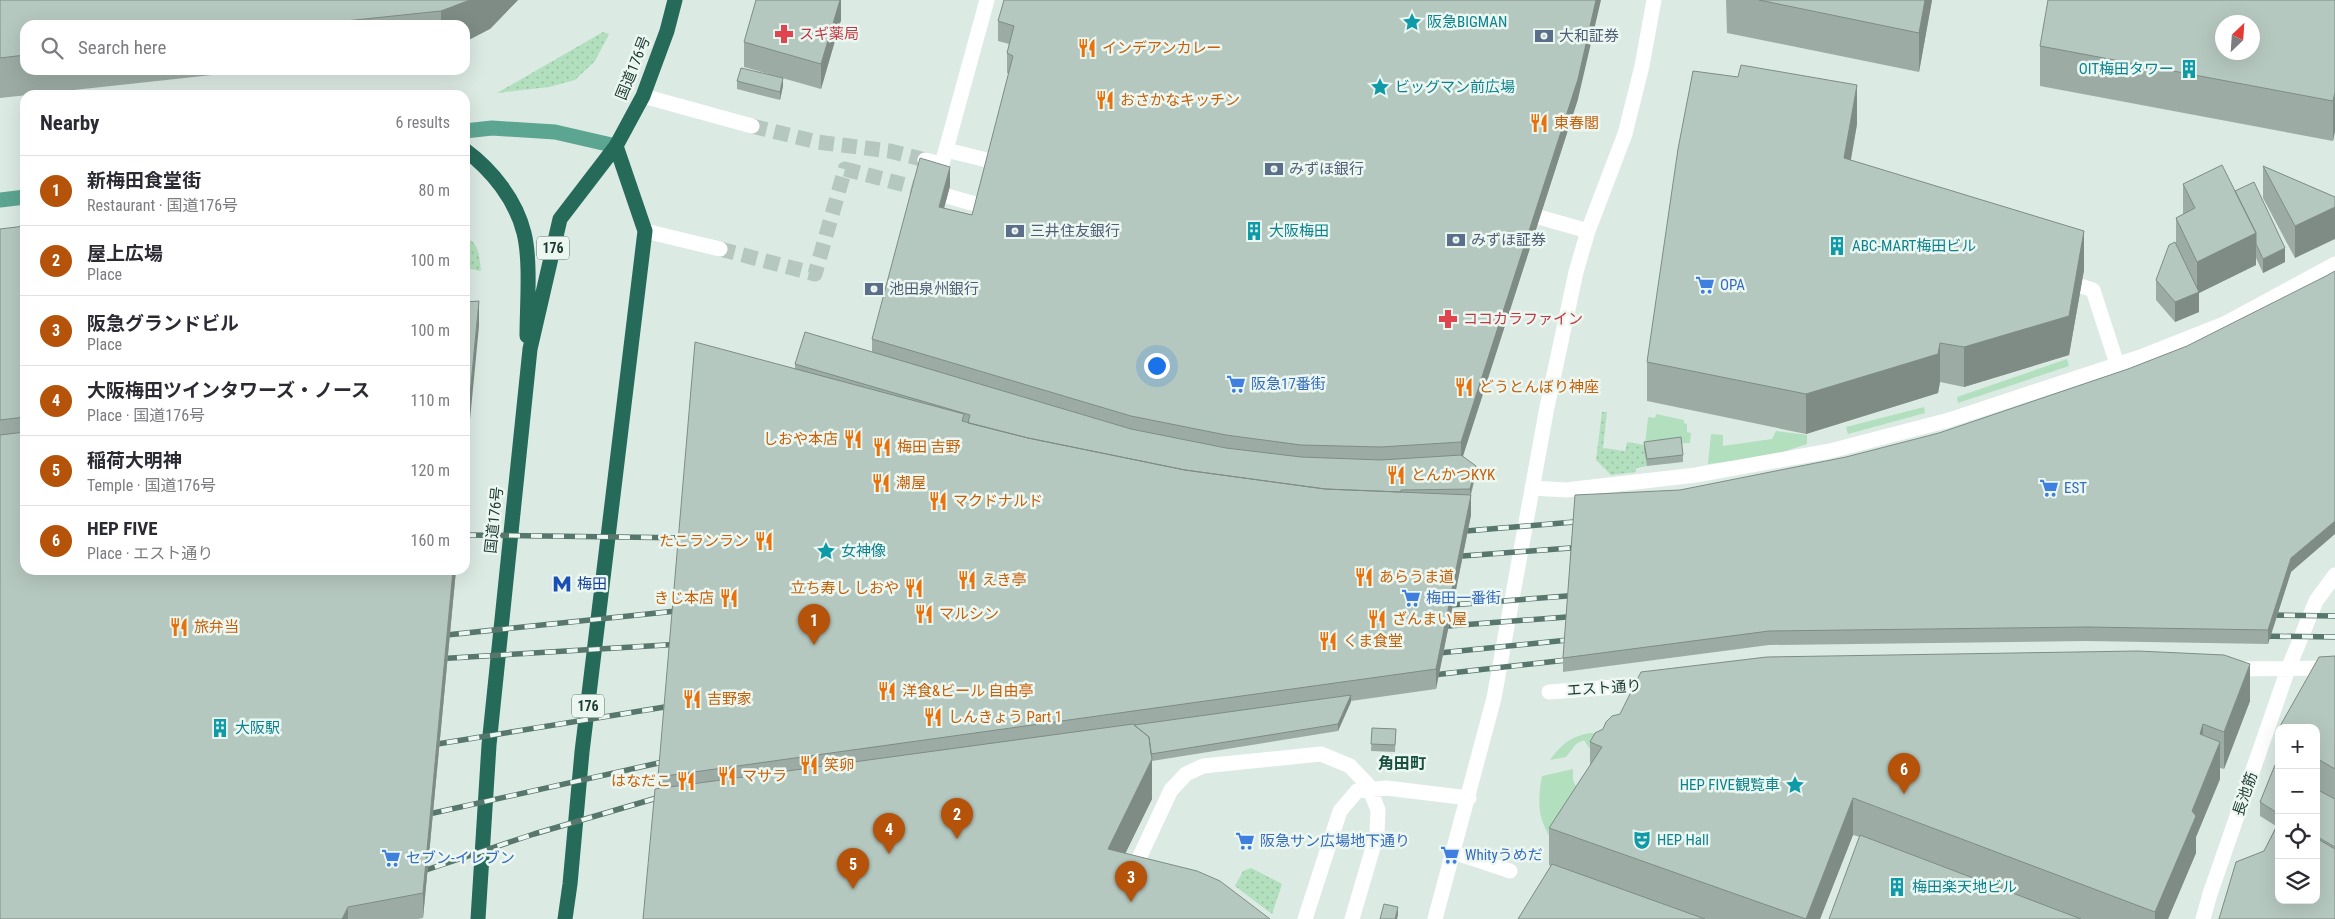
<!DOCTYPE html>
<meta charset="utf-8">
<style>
body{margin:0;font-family:"Roboto Condensed","Noto Sans JP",sans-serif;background:#f7f7f7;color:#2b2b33}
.controls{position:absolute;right:15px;bottom:15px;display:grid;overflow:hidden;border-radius:10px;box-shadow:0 5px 20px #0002}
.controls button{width:45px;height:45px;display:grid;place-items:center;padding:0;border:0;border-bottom:1px solid #e1e1e2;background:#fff;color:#2b2b33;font:25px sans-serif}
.compass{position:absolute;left:2215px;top:15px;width:45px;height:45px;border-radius:50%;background:#fff;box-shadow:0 5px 20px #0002;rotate:25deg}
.you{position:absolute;left:1156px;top:365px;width:18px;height:18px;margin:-12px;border:4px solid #fff;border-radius:50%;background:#1a73e8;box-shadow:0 0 0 8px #1a73e833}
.badge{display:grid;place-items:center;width:32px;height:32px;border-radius:50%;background:#b45309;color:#fff;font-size:16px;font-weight:700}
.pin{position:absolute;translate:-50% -41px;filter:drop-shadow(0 1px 2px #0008)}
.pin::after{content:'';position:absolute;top:26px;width:18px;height:15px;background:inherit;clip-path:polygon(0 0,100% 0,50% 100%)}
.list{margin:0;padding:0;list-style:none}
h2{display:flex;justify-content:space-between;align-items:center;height:65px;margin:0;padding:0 20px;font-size:21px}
h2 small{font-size:16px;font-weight:400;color:#7c7c81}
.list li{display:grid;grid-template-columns:32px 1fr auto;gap:15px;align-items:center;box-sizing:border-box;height:70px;padding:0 20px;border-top:1px solid #e1e1e2}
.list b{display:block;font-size:19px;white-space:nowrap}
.list p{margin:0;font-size:16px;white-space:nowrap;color:#7c7c81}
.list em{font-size:16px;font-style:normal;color:#7c7c81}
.icon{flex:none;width:28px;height:28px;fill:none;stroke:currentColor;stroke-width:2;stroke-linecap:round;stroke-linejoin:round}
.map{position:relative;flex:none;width:2335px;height:919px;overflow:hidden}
.search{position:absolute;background:#fff;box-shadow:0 5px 20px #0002;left:20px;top:20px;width:450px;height:55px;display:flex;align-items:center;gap:12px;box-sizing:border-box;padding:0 18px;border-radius:15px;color:#7c7c81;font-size:19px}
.panel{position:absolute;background:#fff;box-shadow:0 5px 20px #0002;left:20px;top:90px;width:450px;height:485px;border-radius:15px}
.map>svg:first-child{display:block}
</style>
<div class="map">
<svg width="2335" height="919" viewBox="0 0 2335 919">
<defs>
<pattern id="grass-dots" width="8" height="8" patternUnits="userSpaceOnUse" patternTransform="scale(1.25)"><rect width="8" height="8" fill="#b2dfbd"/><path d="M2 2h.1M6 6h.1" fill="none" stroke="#99c0a3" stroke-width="1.8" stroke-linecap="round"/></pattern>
</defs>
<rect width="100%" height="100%" fill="#dceae4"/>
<path fill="url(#grass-dots)" d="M603,32L609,34L595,61L575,80L549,87L497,93Z
M465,237C480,243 479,257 481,271L465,268Z
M1602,412H1607L1603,448L1625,451L1627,442L1645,445L1647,466L1636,468V472L1611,475L1596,460Z
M1251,868L1282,884L1272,914L1235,886L1243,871Z"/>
<path fill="#b2dfbd" d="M2067,359L2069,366L1958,403L1957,397Z
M1924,407L1925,413L1848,434L1846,427Z
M1656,414L1684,420V423L1687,424V432L1691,433L1690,443L1645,445L1648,417L1655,418Z
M1776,431L1807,435V444L1770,456L1708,464L1711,434L1723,435V446L1772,439Z
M1591,733L1606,735L1602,745L1589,748L1584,740L1576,744L1566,757L1550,760C1562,744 1571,736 1591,733Z
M1573,769V780L1579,794L1559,850C1539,824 1536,808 1542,776Z"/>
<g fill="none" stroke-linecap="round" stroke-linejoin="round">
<path stroke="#b6c7c0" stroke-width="15" stroke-dasharray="15 8" stroke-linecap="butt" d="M752,126L817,142L890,151L925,160
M720,249L815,274L845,169L932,192"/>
<path stroke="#fff" stroke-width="15" d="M643,96L752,126
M946,150L991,161
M925,160L942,164L987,0
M947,196L979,205
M1539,217L1588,231
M645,231L720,249
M2081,286L2093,290L2117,364
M1532,488L1566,490L1696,475L1830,451L1949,420L2143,356L2224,324L2335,264
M2230,669L2335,668
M1549,692L1655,684
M1453,852L1510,871
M1132,873L1171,790L1186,774L1203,766L1321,754L1350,766L1368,785L1378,810L1377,834L1352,919
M1305,919L1340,811L1357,791L1386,788L1469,798
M1435,919L1494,698L1547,407L1576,272L1588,231L1625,134L1642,66L1654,0
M2203,919L2210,894L2288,669L2316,601L2335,575"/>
<path stroke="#5ca590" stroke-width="15" d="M465,131L492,128L555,132L616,146
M0,200L25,197"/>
<path stroke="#266a5a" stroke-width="15" d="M465,150C492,170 516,200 524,233C531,261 527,306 527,336
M478,919L489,745L530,349L560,219L616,146L643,96L667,31L675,0
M565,919L570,884L582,752L645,231L616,146"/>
<g stroke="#57776d" stroke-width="5.5">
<path id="rail" d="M1454,532L1586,521
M465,535L692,538
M1449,557L1584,547
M1438,606L1580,595
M2262,615L2335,616
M1435,627L1580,616
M437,636L686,610
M2258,636L2335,637
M1429,654L1578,639
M435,659L682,644
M1424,676L1576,659
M425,746L677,705
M420,816L672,760
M414,874L534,834L667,795"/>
</g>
<use href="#rail" stroke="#edf7f2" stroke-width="4" stroke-dasharray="11" stroke-linecap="butt"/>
</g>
<path fill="#9caca4" d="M0,0H518L490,29L465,25H25V70H259L0,98Z
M841,0V20L821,89L744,67V42Z
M1726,0H1932L1919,72L1727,33Z
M2335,0V131L2333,141L2040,86V46Z
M998,21L1578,99L1463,456L1476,473L1471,495V515L1436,689L1351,701L1338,731L1152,761V799L1125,853L658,788V777L795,369V364L872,352V339L950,186L944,208L972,215L1009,74L1007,73V53L1009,44L998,41Z
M737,81L783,86L780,100L737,89Z
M1857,124L1851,160L2084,270L2069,355L1964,387L1940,382L1938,393L1806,434L1647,401V362Z
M2263,166L2335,197L2295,258L2263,198Z
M2183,184L2235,191L2285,262L2263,273L2256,258V265L2199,293V312L2175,322L2156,300V280L2176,244V218L2183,214Z
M25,226V570H456L423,918L418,919H0V229Z
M1644,442L1683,455V462L1647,466L1644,449Z
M1575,495L2291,572L2268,644L2087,641L1769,645L1563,672V658Z
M2335,656V919H2219L2236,862L2264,851L2276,826L2260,816V802L2275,765L2276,766V734L2279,729V900H2316V728H2279L2319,657Z
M2250,701L2224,769L2220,768V779L2196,837V853L2168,919H1829L1860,837L1853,835L1820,919H1518L1551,866L1549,865V828L1590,765V742Z
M1372,728L1396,729L1395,752L1371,751Z"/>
<path fill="#7f8c86" d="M470,0H518L490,29L465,42V25H441V11Z
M840,0H841V20L821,89V64Z
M1596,0H1601L1578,99L1461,462V442Z
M1925,0H1932L1919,72V33Z
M783,78V86L780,100V92Z
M1857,85V124L1844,197V158Z
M2335,91V131L2333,141V101Z
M950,167V186L939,227V207Z
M2335,207V239L2295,258V226Z
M2084,231V270L2069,355L1964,387V347Z
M2256,233V265L2199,293V312L2175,322V302L2197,293V262Z
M2285,248V262L2263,273V259Z
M479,301V326L465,472V447Z
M1940,343V382L1938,393L1806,434V394Z
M1476,466V473L1470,496V489Z
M1471,495V515L1436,689V669Z
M2335,521V534L2291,572L2268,644V630L2291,558Z
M453,570H456L423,918V893Z
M2250,664V701L2224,769V732Z
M1351,695V702L1338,731V724Z
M2203,724V761L2200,734Z
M2220,742V779L2196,837V853L2168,919H2155V912L2192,811Z
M1152,759V799L1108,889V849Z
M1853,798V835L1820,919H1806Z
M348,907V919H342Z
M1398,907V915L1397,919H1395Z"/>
<path fill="#b5c8bf" stroke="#7f8c86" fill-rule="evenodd" d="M0,0H470L441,11L307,25H25V55L0,58Z
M756,0H840L821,64L744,42Z
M1004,0H1596L1578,79L1461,442L1381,447L1301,445L1226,435L1131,416L872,339L920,158L950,167L939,207L972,215L1013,56L1007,53L1014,26L998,21Z
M1759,0H1925L1919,33Z
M2048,0H2335V92L2333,101L2040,46ZM2222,22H2252V52H2222Z
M1741,65L1857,85L1844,158L2084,231L2069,316L1964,347L1940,343L1938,354L1806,394L1647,362L1678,149L1693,71L1738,77Z
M741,68L783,78L780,92L737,81Z
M2222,165L2256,233L2197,262L2176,218L2195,208L2183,184Z
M2263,166L2335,197V207L2295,226Z
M2254,182L2285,248L2263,259L2256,244V233L2235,191Z
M25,226V417L0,420V229Z
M2175,242L2199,292L2175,302L2156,280L2169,245Z
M2335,271V521L2291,558L2268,630L2087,627L1769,631L1563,658L1575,495L1680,490L1846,457L1939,433L2128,369L2187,346L2326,276Z
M479,301L465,447V302Z
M805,332L1131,429L1226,448L1301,457L1381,460L1461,455L1476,466L1470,489L1401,490V492L1325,489L1185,470L1028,438L968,423L970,415L795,364Z
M695,342L964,414L962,421L1028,438L1185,470L1325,489L1471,495L1436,669L658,777Z
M25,432V570H453L423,893L348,907L342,919H0V435Z
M1681,437L1683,455L1647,459L1644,442Z
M2138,651L2224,655L2250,664L2224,732L2203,724L2200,734L2220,742L2192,811L2196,816L2155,912L1853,798L1806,919L1549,828L1602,747L1590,742L1595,733L1603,729L1606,722L1612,716L1620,714L1641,672L1767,657Z
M2335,656V769L2316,758V728H2279L2319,657Z
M1351,695L1338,724L1151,754L1149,737L1134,725Z
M1133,724L1149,737L1152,759L1108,849L1197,871L1220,881L1270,919H643L655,789Z
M1372,728L1396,729L1395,745L1371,744Z
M2279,729V735L2276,734Z
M2275,765L2279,767V814L2260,802Z
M2316,789L2335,799V847L2316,836Z
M2279,822V900H2316V838L2335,849V919H2219L2236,862L2264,851Z
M1860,835L2081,919H1829Z
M1552,864L1705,919H1518Z
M1384,904L1398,907L1395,919H1380Z"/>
<defs>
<g id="sight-bare" transform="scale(1.5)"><path d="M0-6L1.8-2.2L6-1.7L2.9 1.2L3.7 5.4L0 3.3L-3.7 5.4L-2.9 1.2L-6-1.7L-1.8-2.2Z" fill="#0f9aa8" stroke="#edf7f2" stroke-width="2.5" paint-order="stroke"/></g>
<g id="pharmacy-bare" transform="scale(1.5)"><path d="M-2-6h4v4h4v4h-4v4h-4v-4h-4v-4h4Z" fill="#e0444e" stroke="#edf7f2" stroke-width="2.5" paint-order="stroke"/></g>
<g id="bank-bare" transform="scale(1.5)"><path d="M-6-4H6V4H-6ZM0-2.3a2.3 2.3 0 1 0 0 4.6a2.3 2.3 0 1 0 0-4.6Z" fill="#5c6f8a" stroke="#edf7f2" stroke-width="2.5" paint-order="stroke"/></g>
<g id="restaurant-bare" transform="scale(1.5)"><path d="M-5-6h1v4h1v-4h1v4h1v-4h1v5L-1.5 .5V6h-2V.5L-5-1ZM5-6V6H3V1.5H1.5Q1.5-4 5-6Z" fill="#e8710a" stroke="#edf7f2" stroke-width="2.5" paint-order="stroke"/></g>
<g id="building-bare" transform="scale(1.5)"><path d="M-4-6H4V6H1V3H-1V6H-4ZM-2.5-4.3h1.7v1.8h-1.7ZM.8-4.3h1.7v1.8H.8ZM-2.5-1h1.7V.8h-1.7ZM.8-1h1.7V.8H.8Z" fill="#0f9aa8" stroke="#edf7f2" stroke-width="2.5" paint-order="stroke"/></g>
<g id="supermarket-bare" transform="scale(1.5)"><path d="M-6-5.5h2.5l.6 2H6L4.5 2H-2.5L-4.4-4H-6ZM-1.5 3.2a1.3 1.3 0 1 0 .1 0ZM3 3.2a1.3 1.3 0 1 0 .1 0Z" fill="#3f7fe0" stroke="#edf7f2" stroke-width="2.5" paint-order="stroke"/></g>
<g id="metro-bare" transform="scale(1.5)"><path d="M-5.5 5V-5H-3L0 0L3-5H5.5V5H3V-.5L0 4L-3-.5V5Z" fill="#1a4fb4" stroke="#edf7f2" stroke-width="2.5" paint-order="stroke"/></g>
<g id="theatre-bare" transform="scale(1.5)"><path d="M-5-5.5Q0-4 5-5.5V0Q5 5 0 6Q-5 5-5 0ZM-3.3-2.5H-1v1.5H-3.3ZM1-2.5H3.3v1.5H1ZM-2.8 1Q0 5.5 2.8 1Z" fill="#0f9aa8" stroke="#edf7f2" stroke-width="2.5" paint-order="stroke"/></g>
</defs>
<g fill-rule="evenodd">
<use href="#sight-bare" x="1412" y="22"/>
<use href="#pharmacy-bare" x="784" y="34"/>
<use href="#bank-bare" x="1544" y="36"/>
<use href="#restaurant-bare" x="1087" y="48"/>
<use href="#building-bare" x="2189" y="69"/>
<use href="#sight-bare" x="1380" y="87"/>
<use href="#restaurant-bare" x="1105" y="100"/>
<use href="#restaurant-bare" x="1539" y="123"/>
<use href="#bank-bare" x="1274" y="169"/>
<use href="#bank-bare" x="1015" y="231"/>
<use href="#building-bare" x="1254" y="231"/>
<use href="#bank-bare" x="1456" y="240"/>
<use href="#building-bare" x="1837" y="246"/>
<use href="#supermarket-bare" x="1705" y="285"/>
<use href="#bank-bare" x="874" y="289"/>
<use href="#pharmacy-bare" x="1448" y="319"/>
<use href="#supermarket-bare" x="1236" y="384"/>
<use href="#restaurant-bare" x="1464" y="387"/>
<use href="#restaurant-bare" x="853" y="439"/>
<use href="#restaurant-bare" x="882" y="447"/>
<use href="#restaurant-bare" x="1396" y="475"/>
<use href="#restaurant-bare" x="881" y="483"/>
<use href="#supermarket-bare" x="2049" y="488"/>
<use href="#restaurant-bare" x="938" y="501"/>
<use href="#restaurant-bare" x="764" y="541"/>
<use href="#sight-bare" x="826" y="551"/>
<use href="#restaurant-bare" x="1364" y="577"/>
<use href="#restaurant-bare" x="967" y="580"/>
<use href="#metro-bare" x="562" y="584"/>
<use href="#restaurant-bare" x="914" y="588"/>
<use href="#restaurant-bare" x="729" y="598"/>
<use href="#supermarket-bare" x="1411" y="598"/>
<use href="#restaurant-bare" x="924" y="614"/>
<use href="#restaurant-bare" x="1377" y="619"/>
<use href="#restaurant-bare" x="179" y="627"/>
<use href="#restaurant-bare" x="1328" y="641"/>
<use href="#restaurant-bare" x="887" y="691"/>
<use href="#restaurant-bare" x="692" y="699"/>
<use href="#restaurant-bare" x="933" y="717"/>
<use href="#building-bare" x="220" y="728"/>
<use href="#restaurant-bare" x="809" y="765"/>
<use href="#restaurant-bare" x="727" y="776"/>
<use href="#restaurant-bare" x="686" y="781"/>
<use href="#sight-bare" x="1795" y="785"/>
<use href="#theatre-bare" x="1642" y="840"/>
<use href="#supermarket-bare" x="1245" y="841"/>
<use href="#supermarket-bare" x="1450" y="855"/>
<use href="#supermarket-bare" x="391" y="858"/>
<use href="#building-bare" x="1897" y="887"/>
</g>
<g text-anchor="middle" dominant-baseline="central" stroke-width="5" stroke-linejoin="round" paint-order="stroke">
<g fill="#edf7f2" stroke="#5b736c" stroke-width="1">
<rect x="537" y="236.5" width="32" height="23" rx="4"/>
<rect x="572" y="694.5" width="32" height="23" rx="4"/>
</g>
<g font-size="14" font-weight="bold" fill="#1d3b32">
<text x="553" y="248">176</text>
<text x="588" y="706">176</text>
</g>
<g font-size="15" fill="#0d838f" stroke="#edf7f2" text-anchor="start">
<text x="1427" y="22">阪急BIGMAN</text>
<text x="2174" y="69" text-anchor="end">OIT梅田タワー</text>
<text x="1395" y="87">ビッグマン前広場</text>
<text x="1269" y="231">大阪梅田</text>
<text x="1852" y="246">ABC-MART梅田ビル</text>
<text x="841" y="551">女神像</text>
<text x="235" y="728">大阪駅</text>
<text x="1780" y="785" text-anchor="end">HEP FIVE観覧車</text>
<text x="1657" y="840">HEP Hall</text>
<text x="1912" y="887">梅田楽天地ビル</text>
</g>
<g font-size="15" fill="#be3a42" stroke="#edf7f2" text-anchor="start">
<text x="799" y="34">スギ薬局</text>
<text x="1463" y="319">ココカラファイン</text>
</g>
<g font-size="15" fill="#4e5e75" stroke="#edf7f2" text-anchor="start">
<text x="1559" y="36">大和証券</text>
<text x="1289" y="169">みずほ銀行</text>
<text x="1030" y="231">三井住友銀行</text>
<text x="1471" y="240">みずほ証券</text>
<text x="889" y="289">池田泉州銀行</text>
</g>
<g font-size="15" fill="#c56008" stroke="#edf7f2" text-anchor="start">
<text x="1102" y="48">インデアンカレー</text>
<text x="1120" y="100">おさかなキッチン</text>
<text x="1554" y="123">東春閣</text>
<text x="1479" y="387">どうとんぼり神座</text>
<text x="838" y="439" text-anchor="end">しおや本店</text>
<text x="897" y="447">梅田 吉野</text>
<text x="1411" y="475">とんかつKYK</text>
<text x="896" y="483">潮屋</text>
<text x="953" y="501">マクドナルド</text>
<text x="749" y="541" text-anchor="end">たこランラン</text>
<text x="1379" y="577">あらうま道</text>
<text x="982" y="580">えき亭</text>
<text x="899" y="588" text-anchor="end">立ち寿し しおや</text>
<text x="714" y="598" text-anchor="end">きじ本店</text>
<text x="939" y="614">マルシン</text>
<text x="1392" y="619">ざんまい屋</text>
<text x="194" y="627">旅弁当</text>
<text x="1343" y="641">くま食堂</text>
<text x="902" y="691">洋食&amp;ビール 自由亭</text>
<text x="707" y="699">吉野家</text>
<text x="948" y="717">しんきょう Part 1</text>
<text x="824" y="765">笑卵</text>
<text x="742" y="776">マサラ</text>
<text x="671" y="781" text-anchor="end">はなだこ</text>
</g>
<g font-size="15" fill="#1d3b32" stroke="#edf7f2">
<text transform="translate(633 68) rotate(-68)">国道176号</text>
<text transform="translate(494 520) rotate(-84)">国道176号</text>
<text transform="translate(1604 688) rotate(-4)">エスト通り</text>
<text transform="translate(2245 794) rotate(-71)">長池筋</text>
</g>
<g font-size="15" fill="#366cbe" stroke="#edf7f2" text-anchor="start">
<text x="1720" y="285">OPA</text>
<text x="1251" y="384">阪急17番街</text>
<text x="2064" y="488">EST</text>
<text x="1426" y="598">梅田一番街</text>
<text x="1260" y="841">阪急サン広場地下通り</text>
<text x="1465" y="855">Whityうめだ</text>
<text x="406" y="858">セブン-イレブン</text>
</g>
<g font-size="15" fill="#164399" stroke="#edf7f2" text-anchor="start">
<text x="577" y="584">梅田</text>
</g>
<g font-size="16" font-weight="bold" fill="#174f3f" stroke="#edf7f2">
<text x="1402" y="763">角田町</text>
</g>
</g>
</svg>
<div class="controls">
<button>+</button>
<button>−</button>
<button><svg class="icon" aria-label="locate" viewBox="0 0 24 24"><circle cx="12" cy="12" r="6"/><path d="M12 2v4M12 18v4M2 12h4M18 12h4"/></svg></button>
<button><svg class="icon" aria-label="layers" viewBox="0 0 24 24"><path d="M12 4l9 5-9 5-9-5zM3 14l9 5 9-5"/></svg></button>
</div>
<svg class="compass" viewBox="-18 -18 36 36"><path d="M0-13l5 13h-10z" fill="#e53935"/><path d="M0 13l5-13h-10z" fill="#7c7c81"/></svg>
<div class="you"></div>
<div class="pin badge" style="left:814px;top:645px">1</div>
<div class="pin badge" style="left:957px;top:839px">2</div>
<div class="pin badge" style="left:1131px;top:902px">3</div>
<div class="pin badge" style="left:889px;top:854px">4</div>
<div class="pin badge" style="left:853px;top:889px">5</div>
<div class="pin badge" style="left:1904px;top:794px">6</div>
<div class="search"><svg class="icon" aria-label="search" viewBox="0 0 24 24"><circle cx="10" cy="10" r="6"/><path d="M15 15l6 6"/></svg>Search here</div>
<section class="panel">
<h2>Nearby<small>6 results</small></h2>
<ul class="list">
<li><span class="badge">1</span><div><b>新梅田食堂街</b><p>Restaurant · 国道176号</p></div><em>80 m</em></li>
<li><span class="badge">2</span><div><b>屋上広場</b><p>Place</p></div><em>100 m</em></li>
<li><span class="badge">3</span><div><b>阪急グランドビル</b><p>Place</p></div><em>100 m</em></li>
<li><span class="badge">4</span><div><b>大阪梅田ツインタワーズ・ノース</b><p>Place · 国道176号</p></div><em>110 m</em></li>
<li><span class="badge">5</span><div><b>稲荷大明神</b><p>Temple · 国道176号</p></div><em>120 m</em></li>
<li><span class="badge">6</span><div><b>HEP FIVE</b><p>Place · エスト通り</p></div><em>160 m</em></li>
</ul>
</section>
</div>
